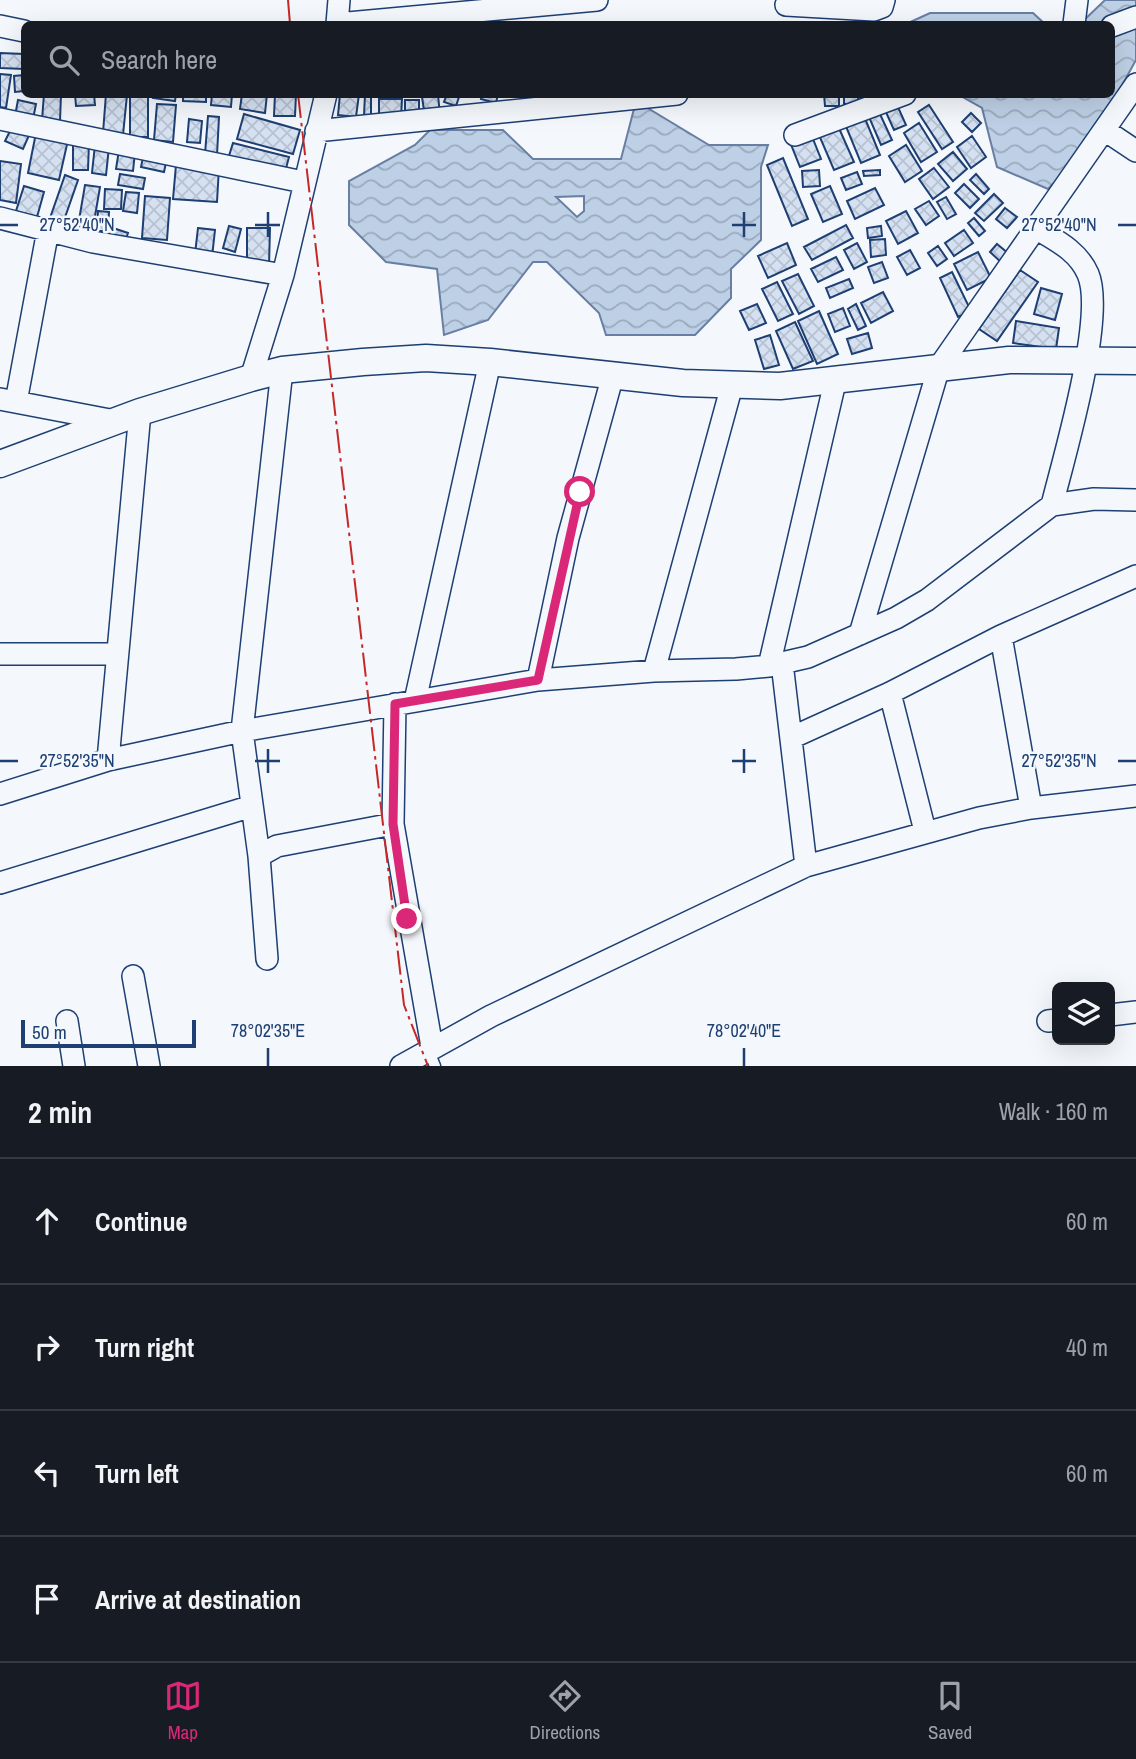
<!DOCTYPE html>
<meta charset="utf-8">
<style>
body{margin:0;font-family:"Archivo Narrow",sans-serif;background:#20242c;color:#f1f3f6}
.controls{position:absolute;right:21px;bottom:21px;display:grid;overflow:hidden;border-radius:10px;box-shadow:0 7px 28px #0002}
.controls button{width:63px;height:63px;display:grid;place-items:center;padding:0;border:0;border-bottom:2px solid #363941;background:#171b24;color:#f1f3f6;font:35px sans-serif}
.scale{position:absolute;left:21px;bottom:18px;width:175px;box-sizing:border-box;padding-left:7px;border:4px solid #1d3f73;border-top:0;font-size:19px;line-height:24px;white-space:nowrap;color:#1d3f73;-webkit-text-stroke:5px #f4f7fb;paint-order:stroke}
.stop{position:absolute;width:21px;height:21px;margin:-16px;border:5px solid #db2777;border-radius:50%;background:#fff}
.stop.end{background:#db2777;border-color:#fff;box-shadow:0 2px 7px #0008}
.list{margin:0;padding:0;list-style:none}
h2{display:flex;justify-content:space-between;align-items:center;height:91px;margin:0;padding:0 28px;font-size:30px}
h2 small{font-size:23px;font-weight:400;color:#9ea1a6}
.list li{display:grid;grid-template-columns:46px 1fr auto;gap:21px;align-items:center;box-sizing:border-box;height:126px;padding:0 28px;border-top:2px solid #363941}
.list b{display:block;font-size:26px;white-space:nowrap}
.list em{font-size:23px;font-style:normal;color:#9ea1a6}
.icon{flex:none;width:38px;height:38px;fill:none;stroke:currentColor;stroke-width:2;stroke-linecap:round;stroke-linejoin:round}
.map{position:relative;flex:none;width:1136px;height:1066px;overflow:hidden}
.search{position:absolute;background:#171b24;box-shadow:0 7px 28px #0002;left:21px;right:21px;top:21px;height:77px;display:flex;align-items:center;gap:18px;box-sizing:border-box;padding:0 24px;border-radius:10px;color:#9ea1a6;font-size:26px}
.sheet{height:595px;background:#171b24}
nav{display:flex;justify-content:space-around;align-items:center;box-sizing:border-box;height:98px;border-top:2px solid #363941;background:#171b24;font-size:19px;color:#9ea1a6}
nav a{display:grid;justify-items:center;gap:4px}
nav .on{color:#db2777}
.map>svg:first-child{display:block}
</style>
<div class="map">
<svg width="1136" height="1066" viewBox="0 0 1136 1066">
<defs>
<pattern id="water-waves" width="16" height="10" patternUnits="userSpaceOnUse" patternTransform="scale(1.75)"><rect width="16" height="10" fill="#bed0e5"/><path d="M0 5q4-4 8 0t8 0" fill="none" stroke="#9aaabe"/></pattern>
<pattern id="building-cross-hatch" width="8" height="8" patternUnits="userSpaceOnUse" patternTransform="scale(1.75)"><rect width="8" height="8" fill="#d5e0f0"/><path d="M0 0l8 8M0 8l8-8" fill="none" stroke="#b6c1d1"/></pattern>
</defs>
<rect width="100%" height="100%" fill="#f4f7fb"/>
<path fill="url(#water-waves)" stroke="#687fa3" stroke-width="2" fill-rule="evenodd" d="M1105,0H1136V60L1085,152L1048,189L997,167L982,108L959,95L1112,94V24H1080Z
M930,13H1033L1045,24H906Z
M636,101L709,145H768L761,167V240L731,269V298L695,335H606L599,313L547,262H533L488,320L444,335L437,269L386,262L349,225V181L415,145L430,130H503L533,159H621ZM584,196V211L577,217L556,197Z"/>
<path fill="url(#building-cross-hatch)" stroke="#1d3f73" stroke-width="2" d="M0,53L24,54V69L0,68Z
M0,74L11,75L6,108L0,107Z
M24,75V91L15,92L14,76Z
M44,94H61L60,121L42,120Z
M75,94H94L95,105L76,106Z
M106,94L127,95L123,135L103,133Z
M154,94H176L175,101L153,98Z
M183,94H206V102L183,101Z
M212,94H232L231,107L211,105Z
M242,94H267L265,113L240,109Z
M275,94H296L295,116H274Z
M340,94H359L356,117L338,115Z
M365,94H371V116H364Z
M447,94H460L456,106L444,102Z
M482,94H498L496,103L481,99Z
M824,94H839V106H825Z
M844,94H858V104H844Z
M438,95L440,115L425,117L422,97Z
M130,97H148V137H130Z
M379,99H402L401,118H379Z
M18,100L36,104L33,119L15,116Z
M405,100H419V116H405Z
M157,104L176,105L173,142L154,140Z
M897,105L906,125L894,130L885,110Z
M929,105L953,142L942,149L918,112Z
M879,112L892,140L881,145L869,117Z
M971,113L981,123L972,132L962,122Z
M244,114L300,130L293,154L237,139Z
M208,116L219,117L217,155L205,154Z
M864,116L880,155L861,163L845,124Z
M189,119L202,121L200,143L187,142Z
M919,123L937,152L921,162L904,133Z
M13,125L30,133L23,149L5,141Z
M838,126L854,162L834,170L819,135Z
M36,133L68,140L59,180L28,173Z
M811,134L821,159L800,167L790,142Z
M972,136L986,157L971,168L957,147Z
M73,142H89L88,170H73Z
M233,143L289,157L285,172L228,159Z
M95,145L109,147L106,175L92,173Z
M906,145L922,171L905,182L889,156Z
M119,150L135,152L133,171L116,169Z
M953,152L967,169L953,181L938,164Z
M144,153L167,158L164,172L141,167Z
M783,158L808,219L792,226L767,165Z
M0,161L21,164L16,203L0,200Z
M176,165L219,167L217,202L173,199Z
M934,168L949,187L933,199L919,179Z
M819,170L820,186L803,187L802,171Z
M880,170V175L864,176L863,171Z
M857,172L862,184L846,190L841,178Z
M120,174L145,178L143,189L118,185Z
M976,174L989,189L984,194L970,180Z
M65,175L78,180L62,226L49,221Z
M964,184L979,199L970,208L955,193Z
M85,185L100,187L93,228L78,226Z
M24,186L44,192L37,217L16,211Z
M830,186L842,214L823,222L811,194Z
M875,188L884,205L855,219L847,201Z
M105,189L122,190L121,209H104Z
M126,192L139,193L137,213L123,211Z
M994,194L1003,203L984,221L975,213Z
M145,196L170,198L167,240L142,238Z
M946,197L956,214L947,219L937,202Z
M929,201L939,216L926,225L915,209Z
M1005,208L1017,217L1007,228L996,219Z
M98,211L109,212L108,231H97Z
M906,211L918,233L898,244L886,221Z
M974,218L985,231L979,236L968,223Z
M846,225L853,238L812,260L804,247Z
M229,226L241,229L235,252L223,248Z
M881,226L882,236L868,238L867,228Z
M113,228L128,233L124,245L109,240Z
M198,228L215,230L212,257L195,254Z
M247,228H270L269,266L247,265Z
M964,230L973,243L954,256L945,243Z
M885,239L886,255L871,257L870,240Z
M787,243L796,265L768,278L758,256Z
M857,243L867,262L854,269L844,250Z
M997,244L1009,254L1002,263L990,252Z
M938,246L947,259L937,266L928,253Z
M910,250L920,268L907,275L897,257Z
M978,252L991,278L967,290L954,264Z
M836,257L843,270L818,282L811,269Z
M882,262L888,278L874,283L868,267Z
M1020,270L1038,282L997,341L979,329Z
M952,272L971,311L958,317L940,278Z
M798,274L814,306L799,314L782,281Z
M849,279L853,288L830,298L826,288Z
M777,282L793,314L778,321L762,289Z
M1041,288L1062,294L1055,320L1034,314Z
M883,292L893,311L871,323L861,303Z
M757,304L766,323L749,330L740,311Z
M856,304L866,326L858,330L848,309Z
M843,308L850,326L835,332L828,314Z
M819,311L838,354L817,364L798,321Z
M1016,321L1059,328L1056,349L1013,343Z
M795,322L813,361L793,369L776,331Z
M868,333L872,348L852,354L847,339Z
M770,335L779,365L764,369L755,340Z"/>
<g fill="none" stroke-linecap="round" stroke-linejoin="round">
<g stroke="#1d3f73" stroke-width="13">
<path id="service" d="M428,1049L435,1066"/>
</g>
<g stroke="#1d3f73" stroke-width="24">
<path id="minor" d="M786,5L874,10L882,7L884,0
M337,24L597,0
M337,24L339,0
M1074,24L1077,0
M0,26L24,31
M1112,26L1136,17
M0,119L303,182
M316,131L677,94
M1106,131L1136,151
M795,135L905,94
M0,218L93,242L283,275
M1037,229C1057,241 1078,251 1088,274C1106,316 1064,457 1052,505
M251,378L283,275L326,94
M0,399L115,421
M16,402L48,230
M860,634L939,367L1136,84
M1001,636L1031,808
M0,654H116
M782,663L806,866
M769,666L835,382
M654,671L732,385
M538,680L568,538L613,375
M890,693L925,831
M415,701L490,362
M395,704L393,824L432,1047
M791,738L890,693L1001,636L1136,576
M108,760L140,412
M0,794L108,760L242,731L538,680L654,671L736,669L769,666L808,657L896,618L927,600L1052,505L1094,499L1136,500
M259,856L277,846L393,824
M0,883L252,806
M267,959L259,856L242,731L282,370
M133,976L149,1066
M1110,1015L1136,1012
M67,1021L74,1066
M1048,1021L1057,1020
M401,1066L491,1016L806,866L979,818L1031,808L1136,796"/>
</g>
<g stroke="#1d3f73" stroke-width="29">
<path id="tertiary" d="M0,464L140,412L251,378L282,370L363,362L426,358L490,362L683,383L780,386L1009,360L1136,361"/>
</g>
<use href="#service" stroke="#f4f7fb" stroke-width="10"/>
<use href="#minor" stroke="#f4f7fb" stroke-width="21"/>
<use href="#tertiary" stroke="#f4f7fb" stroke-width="26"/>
<path stroke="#c62828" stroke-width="2" stroke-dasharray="24 5 3.5 5" stroke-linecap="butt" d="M288,0L290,24
M298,94L404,1005L428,1066"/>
</g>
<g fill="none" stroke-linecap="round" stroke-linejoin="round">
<path stroke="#db2777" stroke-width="9" d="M407,919L393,824L395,704L538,680L580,492"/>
</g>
<path fill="none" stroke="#1d3f73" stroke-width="2.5" d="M268,212V237M744,212V237M0,225H18M255,225H280M732,225H756M1118,225H1136M268,749V773M744,749V773M0,761H18M255,761H280M732,761H756M1118,761H1136M268,1048V1066M744,1048V1066"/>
<g font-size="18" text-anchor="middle" fill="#1d3f73" stroke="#f4f7fb" stroke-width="5" stroke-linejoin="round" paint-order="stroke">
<text x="77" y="231">27°52'40"N</text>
<text x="1059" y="231">27°52'40"N</text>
<text x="77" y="767">27°52'35"N</text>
<text x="1059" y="767">27°52'35"N</text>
<text x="268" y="1037">78°02'35"E</text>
<text x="744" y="1037">78°02'40"E</text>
</g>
</svg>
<div class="controls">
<button><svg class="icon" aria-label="layers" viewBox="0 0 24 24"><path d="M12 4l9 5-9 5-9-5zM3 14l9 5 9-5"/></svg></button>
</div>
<div class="scale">50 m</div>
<div class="stop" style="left:580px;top:492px"></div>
<div class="stop end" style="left:407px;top:919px"></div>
<div class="search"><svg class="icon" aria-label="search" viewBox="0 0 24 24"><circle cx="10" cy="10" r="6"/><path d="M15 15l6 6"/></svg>Search here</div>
</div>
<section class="sheet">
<h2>2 min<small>Walk · 160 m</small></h2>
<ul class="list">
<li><svg class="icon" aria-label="ahead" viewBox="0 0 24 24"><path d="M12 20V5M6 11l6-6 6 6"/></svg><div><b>Continue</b></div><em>60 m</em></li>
<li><svg class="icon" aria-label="right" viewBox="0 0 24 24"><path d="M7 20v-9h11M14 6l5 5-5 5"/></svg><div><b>Turn right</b></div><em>40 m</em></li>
<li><svg class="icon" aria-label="left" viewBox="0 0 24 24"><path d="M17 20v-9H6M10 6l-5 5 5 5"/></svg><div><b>Turn left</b></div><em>60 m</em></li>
<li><svg class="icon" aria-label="arrive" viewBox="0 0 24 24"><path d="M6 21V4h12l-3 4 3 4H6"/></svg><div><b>Arrive at destination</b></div></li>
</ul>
</section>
<nav>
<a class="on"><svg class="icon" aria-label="map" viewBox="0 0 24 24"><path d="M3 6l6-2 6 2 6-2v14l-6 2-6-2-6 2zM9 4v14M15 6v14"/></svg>Map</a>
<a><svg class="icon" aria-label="directions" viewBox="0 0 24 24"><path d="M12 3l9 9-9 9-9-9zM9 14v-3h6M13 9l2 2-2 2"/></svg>Directions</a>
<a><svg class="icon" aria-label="saved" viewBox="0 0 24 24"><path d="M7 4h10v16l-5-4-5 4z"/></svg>Saved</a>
</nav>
